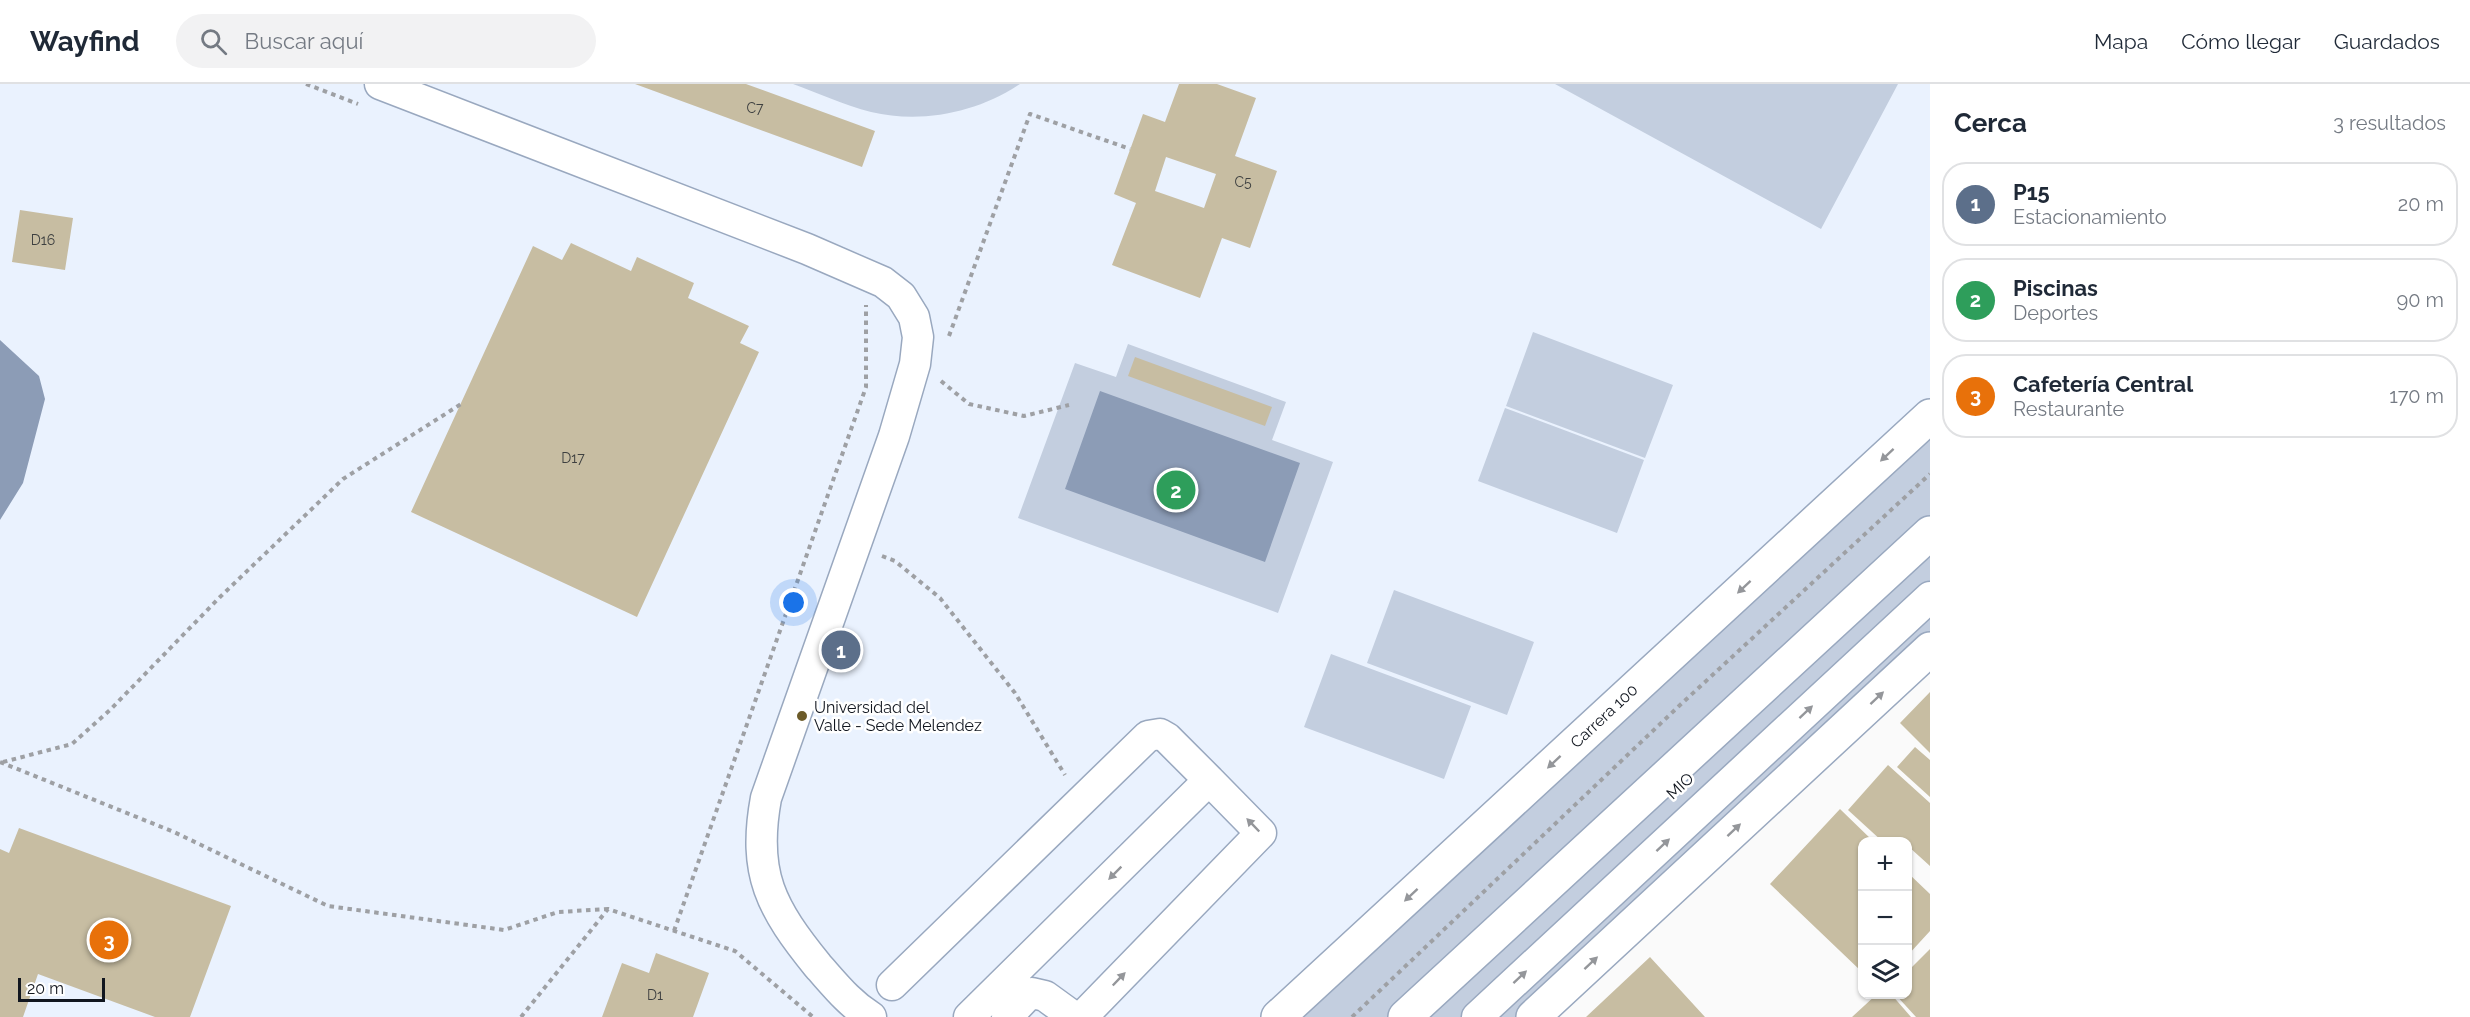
<!DOCTYPE html>
<html lang="es">
<meta charset="utf-8">
<style>
body{margin:0;font-family:Raleway,sans-serif;background:#f2f2f3;color:#1f2937}
.controls{position:absolute;right:18px;bottom:18px;display:grid;overflow:hidden;border-radius:12px;box-shadow:0 2px 4px #0004}
.controls button{width:54px;height:54px;display:grid;place-items:center;padding:0;border:0;border-bottom:2px solid #e0e1e3;background:#fff;color:#1f2937;font:30px sans-serif}
.scale{position:absolute;left:18px;bottom:15px;width:87px;box-sizing:border-box;padding-left:6px;border:3px solid #11161f;border-top:0;font-size:16px;line-height:21px;white-space:nowrap;color:#11161f;-webkit-text-stroke:4px #fff;paint-order:stroke}
.you{position:absolute;left:794px;top:519px;width:21px;height:21px;margin:-15px;border:4px solid #fff;border-radius:50%;background:#1a73e8;box-shadow:0 0 0 9px #1a73e833}
.badge{display:grid;place-items:center;width:39px;height:39px;border-radius:50%;background:#d93025;color:#fff;font-size:20px;font-weight:700}
.pin{position:absolute;translate:-50% -50%;border:3px solid #fff;box-shadow:0 2px 6px #0006}
.list{margin:0;padding:0;list-style:none}
h2{display:flex;justify-content:space-between;align-items:center;height:78px;margin:0;padding:0 24px;font-size:26px}
h2 small{font-size:20px;font-weight:400;color:#747a83}
.list li{display:grid;grid-template-columns:39px 1fr auto;gap:18px;align-items:center;box-sizing:border-box;height:84px;margin:0 12px 12px;padding:0 12px;border:2px solid #e0e1e3;border-radius:24px}
.list b{display:block;font-size:22px;white-space:nowrap}
.list p{margin:0;font-size:20px;white-space:nowrap;color:#747a83}
.list em{font-size:20px;font-style:normal;color:#747a83}
.icon{flex:none;width:33px;height:33px;fill:none;stroke:currentColor;stroke-width:2;stroke-linecap:round;stroke-linejoin:round}
.map{position:relative;flex:none;width:1930px;height:933px;overflow:hidden}
header{display:flex;align-items:center;gap:36px;box-sizing:border-box;height:84px;padding:0 30px;background:#fff;border-bottom:2px solid #e0e1e3}
header strong{font-size:28px}
nav{display:flex;gap:33px;margin-inline-start:auto;font-size:21px}
.search{width:420px;height:54px;background:#f2f2f3;display:flex;align-items:center;gap:15px;box-sizing:border-box;padding:0 21px;border-radius:33px;color:#747a83;font-size:22px}
main{display:flex}
aside{flex:1;background:#fff}
.map>svg:first-child{display:block}
</style>
<header>
<strong>Wayfind</strong>
<div class="search"><svg class="icon" aria-label="search" viewBox="0 0 24 24"><circle cx="10" cy="10" r="6"/><path d="M15 15l6 6"/></svg>Buscar aquí</div>
<nav><a>Mapa</a><a>Cómo llegar</a><a>Guardados</a></nav>
</header>
<main>
<div class="map">
<svg width="1930" height="933" viewBox="0 0 1930 933">
<rect width="100%" height="100%" fill="#fafafa"/>
<path fill="#eaf2fe" d="M0,0H1930V332L1278,933H0Z"/>
<path fill="#c3cedf" d="M793,0H1020C977,29 921,40 871,28C844,21 818,9 793,0Z
M1555,0H1898L1821,145Z
M1533,248L1673,301L1645,374L1506,322Z
M1128,260L1286,318L1272,356L1333,378L1278,529L1018,434L1075,279L1116,293Z
M1505,324L1644,376L1617,449L1478,397Z
M1930,332V565L1533,933H1278Z
M1394,506L1534,558L1507,631L1367,579Z
M1331,570L1471,622L1444,695L1304,643Z"/>
<path fill="#8c9cb6" d="M0,256L39,292L45,315L23,399L0,436Z
M1100,307L1300,379L1265,478L1065,405Z"/>
<path fill="#c7bda2" fill-rule="evenodd" d="M635,0H746L875,47L862,83Z
M1179,0H1217L1256,14L1235,72L1277,87L1250,164L1222,154L1200,214L1112,181L1136,119L1114,110L1143,30L1165,38ZM1166,73L1216,90L1204,124L1155,107Z
M20,126L73,134L65,186L12,178Z
M571,159L631,187L637,173L694,199L688,214L749,242L740,259L759,268L637,533L411,428L533,162L562,176Z
M1135,273L1272,323L1265,342L1128,292Z
M1930,608V669L1900,639Z
M1915,663L1930,676V713L1897,683Z
M1888,681L1930,719V782L1909,763L1908,765V758H1883L1848,726Z
M1840,725L1874,758H1862V888L1770,800Z
M19,744L231,822L190,933H155L38,890L23,933H0V765L9,769Z
M1908,789L1930,810V847L1908,871Z
M1930,865V933H1916L1895,910H1908V887Z
M656,869L709,889L693,933H602L622,879L649,889Z
M1650,873L1705,933H1586Z
M1877,910H1891L1911,933H1852Z"/>
<g fill="none" stroke-linecap="round" stroke-linejoin="round">
<g stroke="#99a8bf" stroke-width="33">
<path id="minor" d="M380,0L807,165L883,198L901,212L914,233L918,253L915,280L894,352L766,714C752,790 771,824 818,882C835,901 849,919 871,933
M892,901L1148,652L1160,650L1167,654L1209,696
M969,933L1209,696L1261,749L1085,930L1076,933
M1007,933L1027,912L1032,909L1045,912L1074,933
M1477,933L1930,513"/>
</g>
<g stroke="#99a8bf" stroke-width="36">
<path id="major" d="M1278,933L1930,332
M1405,933L1930,449
M1533,933L1930,565"/>
</g>
<path stroke="#9ea0a4" stroke-width="4" stroke-dasharray="4.5 4.5" stroke-linecap="butt" d="M306,0L358,20
M949,252L1030,30L1130,65
M941,297L969,320L1024,332L1069,321
M882,472L895,477L940,514L1015,609L1065,691
M0,678L174,748L328,822L504,846L558,828L608,825
M3,678L72,660L110,626L220,513L343,395L461,320
M674,847L866,303V221
M521,933L608,825L735,867L813,933
M1352,933L1679,622L1930,390"/>
<use href="#minor" stroke="#fff" stroke-width="30"/>
<use href="#major" stroke="#fff" stroke-width="33"/>
</g>
<defs><path id="oneway-solid" d="M-6-.8H1V-3.2L6.5 0L1 3.2V.8H-6Z" transform="scale(1.5)"/></defs>
<g fill="#94969a">
<use href="#oneway-solid" transform="translate(1887 371) rotate(137)"/>
<use href="#oneway-solid" transform="translate(1744 503) rotate(137)"/>
<use href="#oneway-solid" transform="translate(1877 614) rotate(-43)"/>
<use href="#oneway-solid" transform="translate(1806 628) rotate(-43)"/>
<use href="#oneway-solid" transform="translate(1554 678) rotate(137)"/>
<use href="#oneway-solid" transform="translate(1253 741) rotate(-134)"/>
<use href="#oneway-solid" transform="translate(1734 746) rotate(-43)"/>
<use href="#oneway-solid" transform="translate(1663 761) rotate(-43)"/>
<use href="#oneway-solid" transform="translate(1115 789) rotate(135)"/>
<use href="#oneway-solid" transform="translate(1411 811) rotate(137)"/>
<use href="#oneway-solid" transform="translate(1591 879) rotate(-43)"/>
<use href="#oneway-solid" transform="translate(1520 893) rotate(-43)"/>
<use href="#oneway-solid" transform="translate(1119 895) rotate(-46)"/>
</g>
<circle fill="#6c5b29" stroke="#fff" stroke-width="2" cx="802" cy="632" r="6"/>
<g text-anchor="middle" dominant-baseline="central" stroke-width="5" stroke-linejoin="round" paint-order="stroke">
<g font-size="14" fill="#3e4040">
<text x="755" y="24">C7</text>
<text x="1243" y="98">C5</text>
<text x="43" y="156">D16</text>
<text x="573" y="374">D17</text>
<text x="655" y="911">D1</text>
</g>
<g font-size="16" fill="#11161f" stroke="#fff" text-anchor="start">
<text x="814" y="623">Universidad del<tspan x="814" dy="18">Valle - Sede Melendez</tspan></text>
</g>
<g font-size="16" fill="#11161f" stroke="#fff">
<text transform="translate(1604 632) rotate(-43)">Carrera 100</text>
<text transform="translate(1680 702) rotate(-43)">MIO</text>
</g>
</g>
</svg>
<div class="controls">
<button>+</button>
<button>−</button>
<button><svg class="icon" aria-label="layers" viewBox="0 0 24 24"><path d="M12 4l9 5-9 5-9-5zM3 14l9 5 9-5"/></svg></button>
</div>
<div class="scale">20 m</div>
<div class="you"></div>
<div class="pin badge" style="left:841px;top:566px;background:#5c6f8a">1</div>
<div class="pin badge" style="left:1176px;top:406px;background:#2e9e5b">2</div>
<div class="pin badge" style="left:109px;top:856px;background:#e8710a">3</div>
</div>
<aside>
<h2>Cerca<small>3 resultados</small></h2>
<ul class="list">
<li><span class="badge" style="background:#5c6f8a">1</span><div><b>P15</b><p>Estacionamiento</p></div><em>20 m</em></li>
<li><span class="badge" style="background:#2e9e5b">2</span><div><b>Piscinas</b><p>Deportes</p></div><em>90 m</em></li>
<li><span class="badge" style="background:#e8710a">3</span><div><b>Cafetería Central</b><p>Restaurante</p></div><em>170 m</em></li>
</ul>
</aside>
</main>
